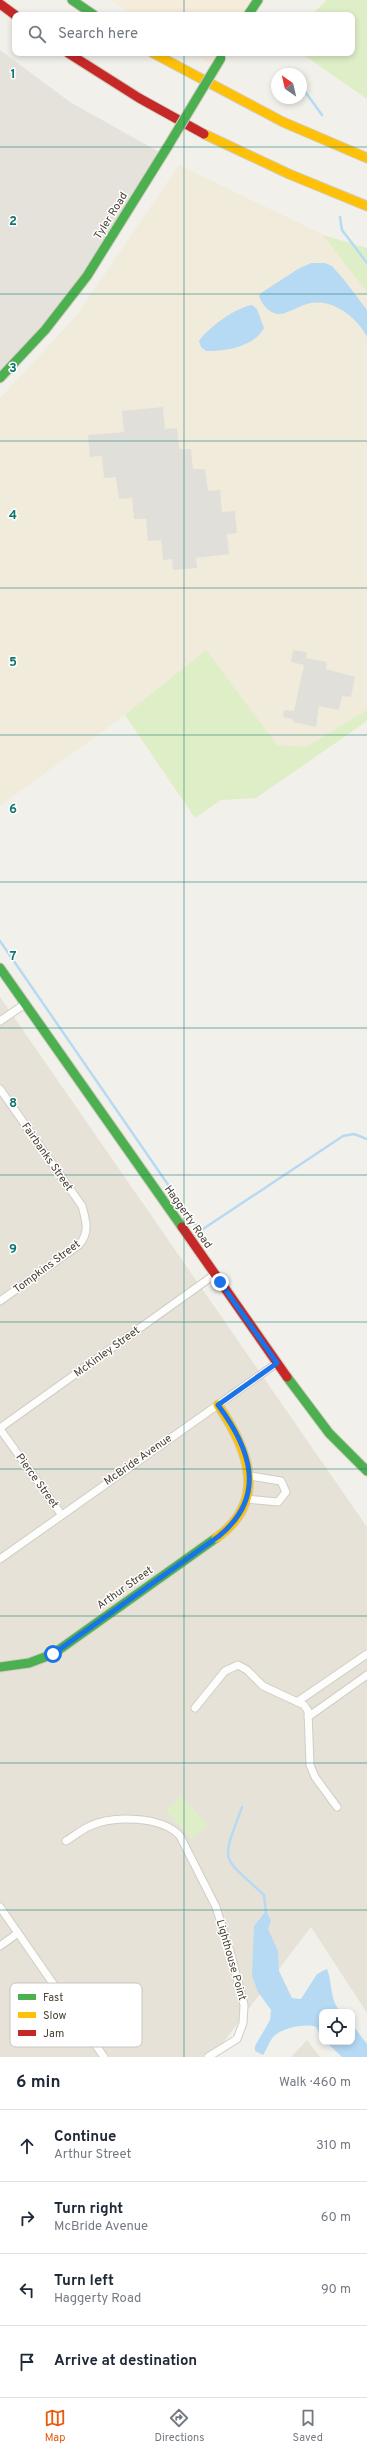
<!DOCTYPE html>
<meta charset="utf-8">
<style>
body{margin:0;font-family:Overpass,sans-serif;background:#f2f2f3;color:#1f2937}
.controls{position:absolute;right:12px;bottom:12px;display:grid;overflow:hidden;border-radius:8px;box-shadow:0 2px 6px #0003}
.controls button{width:36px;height:36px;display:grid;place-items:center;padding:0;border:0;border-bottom:1px solid #e0e1e3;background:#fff;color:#1f2937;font:20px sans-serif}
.compass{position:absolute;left:271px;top:68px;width:36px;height:36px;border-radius:50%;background:#fff;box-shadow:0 2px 6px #0003;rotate:326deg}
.stop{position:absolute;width:12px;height:12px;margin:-9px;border:3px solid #1a73e8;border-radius:50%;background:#fff}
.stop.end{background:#1a73e8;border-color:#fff;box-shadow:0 1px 4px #0008}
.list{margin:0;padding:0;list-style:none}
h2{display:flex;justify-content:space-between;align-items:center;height:52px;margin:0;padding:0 16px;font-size:17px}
h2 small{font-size:13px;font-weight:400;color:#747a83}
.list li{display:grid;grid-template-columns:26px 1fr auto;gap:12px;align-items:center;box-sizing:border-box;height:72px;padding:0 16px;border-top:1px solid #e0e1e3}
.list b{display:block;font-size:15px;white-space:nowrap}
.list p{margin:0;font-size:13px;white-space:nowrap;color:#747a83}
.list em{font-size:13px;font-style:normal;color:#747a83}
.icon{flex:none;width:22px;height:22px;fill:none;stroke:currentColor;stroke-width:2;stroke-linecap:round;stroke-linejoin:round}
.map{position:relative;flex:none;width:367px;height:2057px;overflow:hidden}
.search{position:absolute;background:#fff;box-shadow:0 2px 6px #0003;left:12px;right:12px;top:12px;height:44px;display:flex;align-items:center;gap:10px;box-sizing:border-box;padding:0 14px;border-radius:8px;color:#747a83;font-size:15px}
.sheet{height:340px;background:#fff}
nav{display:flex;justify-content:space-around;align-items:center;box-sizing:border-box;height:56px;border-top:1px solid #e0e1e3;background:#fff;font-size:11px;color:#747a83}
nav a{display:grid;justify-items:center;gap:2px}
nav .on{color:#ea580c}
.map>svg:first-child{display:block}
</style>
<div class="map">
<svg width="367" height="2057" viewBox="0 0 367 2057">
<rect width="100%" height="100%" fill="#f2f0ea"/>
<path fill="#e7e2d7" d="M0,997L367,1527V2013L311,1927L212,2057H0Z
M307,2040L320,2057H291Z"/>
<path fill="#f6ecdb" d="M111,0H251L241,15H133Z
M192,53H217L210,64Z"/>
<path fill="#e5e1db" d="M0,50L70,102L159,152L83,274L57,308L0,373Z"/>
<path fill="#f1ebdb" d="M179,165L326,236L367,290V721L256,798L221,800L195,818L125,715L0,806V398L77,315Z"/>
<path fill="#deefc7" d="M327,0H367V99L301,53H352V15H311Z
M323,235L367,248V292Z
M206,650L277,745L306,747L367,710V721L256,798L221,800L195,818L125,715Z
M181,1796L208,1825L192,1839L166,1810Z"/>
<path fill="#e1dfd9" d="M163,407L165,429L177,428L179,449H191L193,469H205L208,491L220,490L222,512L235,511L237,533L227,534L229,554L196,558L197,568L173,570L172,559L163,560L161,540L148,541L146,519H134L132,498L119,499L116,477L104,478L102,456L90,457L88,435L124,432L122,411Z
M293,650L307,652L306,658L327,662L326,669L355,677L351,697L342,696L339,710L319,706L316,727L293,722V719L283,717L284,710L294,711L304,665L291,662Z"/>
<path fill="#b6daf4" d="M311,263H325L332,266L345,281L367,310V337C356,316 331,297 307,304C299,306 287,314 279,314C269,314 262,304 259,296L261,293L298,269Z
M252,305L257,309L264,328C254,347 226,351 206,351L201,347L199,341C209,327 235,308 252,305Z
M266,1911L271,1920L268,1929L278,1951L279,1971L292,1998L301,1999L317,1974L327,1969C333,1983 329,2000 341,2012H322V2039L316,2027C306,2023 283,2028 274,2036C270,2040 267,2049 263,2055L255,2051V2046L270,2020L271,2010L258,1992L252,1976L254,1926Z
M352,2024L367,2044V2057H342L326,2042H352Z"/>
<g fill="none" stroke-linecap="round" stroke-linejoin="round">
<path stroke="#b6daf4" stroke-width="2.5" d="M285,72L289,74
M301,86L322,115
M340,217L342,230L367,263
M0,941L200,1231L343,1136L354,1134L367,1139
M242,1807C221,1865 220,1854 264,1895L266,1913"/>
<g stroke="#d0cdc7" stroke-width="9">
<path id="street" d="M0,1021L25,1004
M0,1089L82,1206C86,1221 90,1232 79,1245L0,1301
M0,1428L214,1275
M0,1429L61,1514
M246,1499L278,1502L286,1492L281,1481L250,1476
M0,1559L277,1363
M297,1702L367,1654
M195,1708L225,1671L238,1665L247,1670L263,1686L304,1705L308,1711L310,1765L315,1777L337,1807
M308,1717L367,1675
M66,1841C74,1836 81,1830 90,1826C113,1815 162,1816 180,1836L216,1907L230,1951L244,2005L243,2023L237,2039L208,2057
M0,1907L104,2057
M0,1946L18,1933"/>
</g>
<g stroke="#d2cdc0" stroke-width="11">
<path id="fast" d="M72,0L94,15
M248,15L258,0
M0,378L45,330L87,276L168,146
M0,968L182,1227
M287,1377L329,1433L367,1471
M0,1667L29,1663L53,1654L216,1538"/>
</g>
<g stroke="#d2cdc0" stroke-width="11">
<path id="slow" d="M153,53L283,122L367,158
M204,134L289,174L367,206
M216,1538C269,1501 248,1449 218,1405"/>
</g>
<g stroke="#d2cdc0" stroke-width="11">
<path id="jam" d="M0,4L15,15
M68,53L139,98L204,134
M182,1227L287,1377"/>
</g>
<use href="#street" stroke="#fdfdfc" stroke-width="7"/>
<use href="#fast" stroke="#4caf50" stroke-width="9"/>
<use href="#slow" stroke="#ffc107" stroke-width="9"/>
<use href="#jam" stroke="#c62828" stroke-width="9"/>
<g stroke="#d2cdc0" stroke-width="11" stroke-linecap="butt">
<path id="fast-bridge" d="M168,146L221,58"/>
</g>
<use href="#fast-bridge" stroke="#4caf50" stroke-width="9"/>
</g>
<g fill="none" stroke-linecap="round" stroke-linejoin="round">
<path stroke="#1a73e8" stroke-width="5" d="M53,1654L219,1536C268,1496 250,1448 218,1405L277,1363L220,1282"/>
</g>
<path fill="none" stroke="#0f766e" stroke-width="1" stroke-opacity="0.55" d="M184,0V15M184,53V2057M0,147H367M0,294H367M0,441H367M0,588H367M0,735H367M0,882H367M0,1028H367M0,1175H367M0,1322H367M0,1469H367M0,1616H367M0,1763H367M0,1910H367"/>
<g text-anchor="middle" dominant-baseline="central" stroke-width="3" stroke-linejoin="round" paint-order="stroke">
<g font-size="11" fill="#494134" stroke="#fff">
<text transform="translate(111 216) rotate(-58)">Tyler Road</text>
<text transform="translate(47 1157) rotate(55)">Fairbanks Street</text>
<text transform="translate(188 1217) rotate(55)">Haggerty Road</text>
<text transform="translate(47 1267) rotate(-37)">Tompkins Street</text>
<text transform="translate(107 1352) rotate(-36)">McKinley Street</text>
<text transform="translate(138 1460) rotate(-35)">McBride Avenue</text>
<text transform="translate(37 1481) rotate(54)">Pierce Street</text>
<text transform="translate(125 1588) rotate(-35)">Arthur Street</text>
<text transform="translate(231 1960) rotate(74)">Lighthouse Point</text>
</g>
</g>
<rect x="10" y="1983" width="132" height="64" rx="6" fill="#fff" stroke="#c8c6c2" stroke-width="1"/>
<rect x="18" y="1994" width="18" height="6" fill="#4caf50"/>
<rect x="18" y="2012" width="18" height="6" fill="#ffc107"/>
<rect x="18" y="2030" width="18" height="6" fill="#c62828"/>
<g font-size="11" fill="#494134">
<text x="43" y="2001">Fast</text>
<text x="43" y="2019">Slow</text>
<text x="43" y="2037">Jam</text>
</g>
<g font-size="13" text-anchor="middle" font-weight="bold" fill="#0f766e" stroke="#fff" stroke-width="3" stroke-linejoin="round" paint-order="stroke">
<text x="13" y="78">1</text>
<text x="13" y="225">2</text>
<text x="13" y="372">3</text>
<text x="13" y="519">4</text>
<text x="13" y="666">5</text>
<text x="13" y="813">6</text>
<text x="13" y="960">7</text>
<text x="13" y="1107">8</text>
<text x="13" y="1253">9</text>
</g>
</svg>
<div class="controls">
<button><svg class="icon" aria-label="locate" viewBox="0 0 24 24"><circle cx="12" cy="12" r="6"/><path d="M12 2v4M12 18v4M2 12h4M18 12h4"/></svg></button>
</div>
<svg class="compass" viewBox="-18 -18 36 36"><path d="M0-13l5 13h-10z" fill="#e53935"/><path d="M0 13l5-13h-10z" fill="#747a83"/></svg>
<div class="stop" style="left:53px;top:1654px"></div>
<div class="stop end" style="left:220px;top:1282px"></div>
<div class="search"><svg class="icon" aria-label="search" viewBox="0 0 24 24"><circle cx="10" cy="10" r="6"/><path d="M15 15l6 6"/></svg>Search here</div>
</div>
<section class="sheet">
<h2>6 min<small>Walk · 460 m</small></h2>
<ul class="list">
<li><svg class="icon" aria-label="ahead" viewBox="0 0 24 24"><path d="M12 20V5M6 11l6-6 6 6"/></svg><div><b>Continue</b><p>Arthur Street</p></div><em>310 m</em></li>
<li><svg class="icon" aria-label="right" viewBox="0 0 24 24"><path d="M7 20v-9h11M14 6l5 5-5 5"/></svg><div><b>Turn right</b><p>McBride Avenue</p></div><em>60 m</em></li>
<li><svg class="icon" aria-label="left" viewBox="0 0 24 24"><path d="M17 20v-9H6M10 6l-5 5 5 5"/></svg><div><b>Turn left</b><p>Haggerty Road</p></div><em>90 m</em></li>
<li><svg class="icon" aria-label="arrive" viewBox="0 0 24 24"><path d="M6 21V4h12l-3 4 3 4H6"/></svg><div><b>Arrive at destination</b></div></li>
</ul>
</section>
<nav>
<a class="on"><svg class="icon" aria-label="map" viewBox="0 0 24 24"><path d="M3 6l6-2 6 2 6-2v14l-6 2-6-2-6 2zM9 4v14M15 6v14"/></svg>Map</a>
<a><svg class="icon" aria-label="directions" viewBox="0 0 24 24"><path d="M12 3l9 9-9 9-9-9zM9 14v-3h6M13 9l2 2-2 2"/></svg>Directions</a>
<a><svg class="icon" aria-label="saved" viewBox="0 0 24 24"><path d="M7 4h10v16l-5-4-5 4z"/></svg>Saved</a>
</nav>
